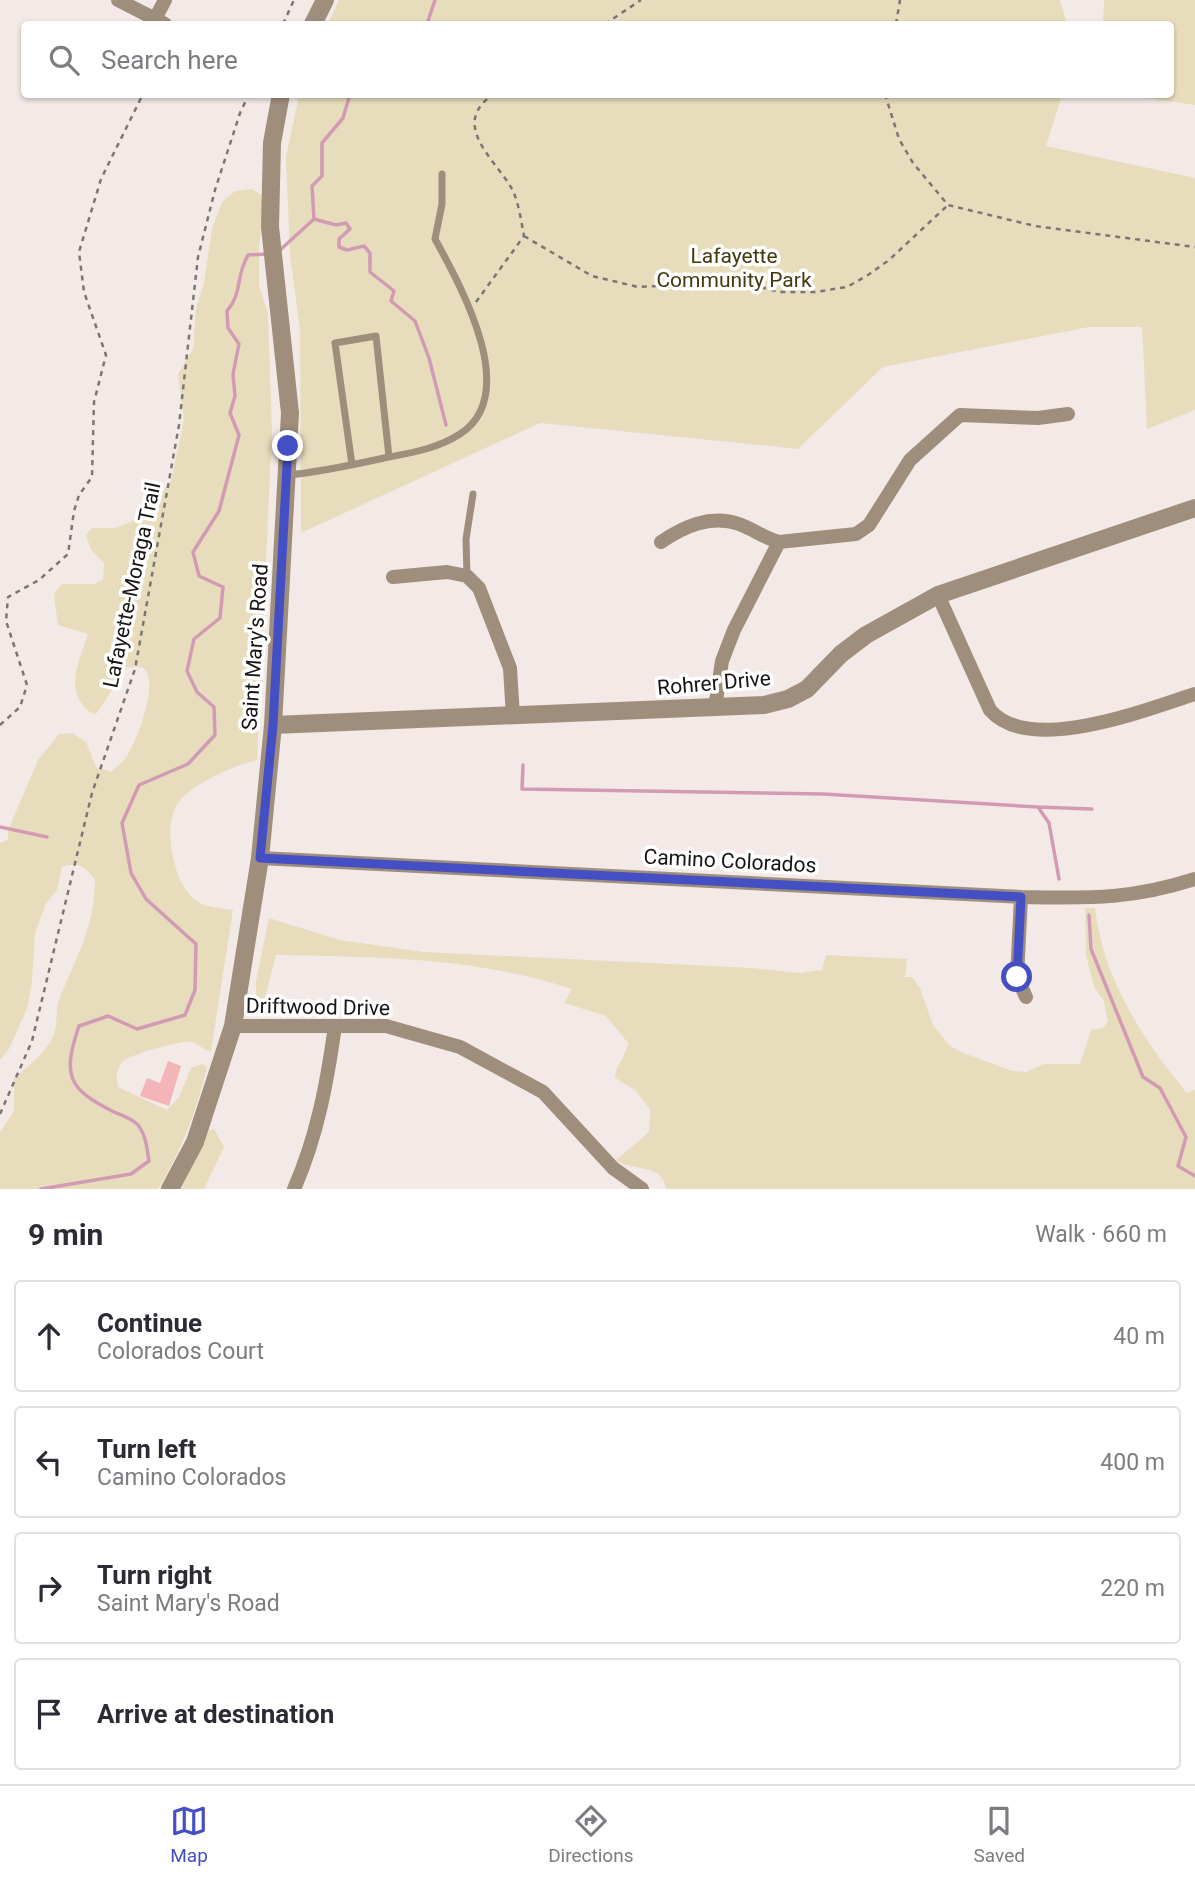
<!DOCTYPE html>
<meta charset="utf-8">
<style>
body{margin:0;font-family:Roboto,sans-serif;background:#f2f2f3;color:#2b2b33}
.stop{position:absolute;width:21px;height:21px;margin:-16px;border:5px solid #454fc4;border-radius:50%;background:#fff}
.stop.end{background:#454fc4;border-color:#fff;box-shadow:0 2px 7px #0008}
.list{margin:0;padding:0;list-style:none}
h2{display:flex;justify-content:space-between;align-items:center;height:91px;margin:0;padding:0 28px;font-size:30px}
h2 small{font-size:23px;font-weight:400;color:#7c7c81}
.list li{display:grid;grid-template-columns:46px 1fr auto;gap:21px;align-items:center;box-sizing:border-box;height:112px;margin:0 14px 14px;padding:0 14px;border:2px solid #e1e1e2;border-radius:7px}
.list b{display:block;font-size:26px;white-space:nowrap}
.list p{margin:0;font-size:23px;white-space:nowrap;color:#7c7c81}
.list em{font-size:23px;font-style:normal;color:#7c7c81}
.icon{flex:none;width:38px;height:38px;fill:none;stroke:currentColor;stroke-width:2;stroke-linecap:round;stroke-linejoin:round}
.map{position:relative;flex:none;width:1195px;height:1189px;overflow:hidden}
.search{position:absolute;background:#fff;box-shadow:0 2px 5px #0004;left:21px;right:21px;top:21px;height:77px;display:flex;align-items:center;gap:18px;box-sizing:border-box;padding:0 24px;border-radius:7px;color:#7c7c81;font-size:26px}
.sheet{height:595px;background:#fff}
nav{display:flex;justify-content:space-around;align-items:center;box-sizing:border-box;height:98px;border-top:2px solid #e1e1e2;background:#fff;font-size:19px;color:#7c7c81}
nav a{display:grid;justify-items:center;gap:4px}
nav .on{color:#454fc4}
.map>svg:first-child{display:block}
</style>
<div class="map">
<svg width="1195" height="1189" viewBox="0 0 1195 1189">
<rect width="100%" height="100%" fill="#f3eae7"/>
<path fill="#e7ddbd" d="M339,0H1060L1067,24H328Z
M1104,0H1195V105L1128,95L1170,94V24H1103Z
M299,95H1062L1046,146L1195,178V410L1147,429L1142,327H1089L883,367L798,449L540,423L301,533L300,329L290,255L286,157Z
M251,189L262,195L264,204L259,246V285L268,314L272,431L257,760C237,764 190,785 178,803C162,825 173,886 197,901C206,908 222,908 233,910L211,1051C202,1050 200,1044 192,1042C183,1039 130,1055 123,1061C116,1069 116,1078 118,1087L167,1110L179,1097L191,1068L202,1064L207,1067C197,1111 181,1151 158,1189H0V1132L14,1111V1078C29,1066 47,1052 54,1034C58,1023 55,1008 60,997C77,956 95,925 95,879C85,867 78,861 62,867L57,890L46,904L35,933L32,982L27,1009L9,1049L0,1060V843L8,840V830L38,760L59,734L72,733L86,742L96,767L111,772C116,767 123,762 127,756C136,742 161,680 143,668C138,666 131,667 126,668L97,713L93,714C62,694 79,662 88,634L58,625L54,594L62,584H95L103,579L104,563L91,550L86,535L92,528H115L131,522L151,507L171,481L184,420L178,374L193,349L196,308L204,283L212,228L222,202L235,191Z
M1085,908H1095C1103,978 1142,1039 1187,1093L1195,1090V1189H666C663,1163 633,1172 616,1160L649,1132L650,1109L635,1090L615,1078C616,1064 627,1056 628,1043L606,1016L564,1003L572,989C473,957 378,957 276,955L264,1001L256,996V981L269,918L340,940L424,952L752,968L799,973L822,970L826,955L907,959L905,977H912L920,988L933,1025L949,1045L961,1052L1012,1071L1026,1072L1044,1064H1080L1091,1030L1103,1028L1108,1021L1103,999L1095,989L1086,956Z
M214,1129L224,1147L204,1189H181L207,1130Z"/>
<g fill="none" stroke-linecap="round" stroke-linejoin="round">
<path stroke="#d29bb3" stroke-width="3.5" d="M427,24L435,0
M314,219L336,225L346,223L350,229L339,239V247L347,250L364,246L370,253V272L394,291L391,301L415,321L429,358L446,425
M280,250L314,219L312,186L322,176V143L343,118L350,94
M523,765L522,789L823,794L1038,807L1049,823L1059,879
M1038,807L1092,809
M0,827L47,837
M1089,915L1091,949L1143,1077L1160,1088L1186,1137L1178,1166L1195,1176
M41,1189L131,1174L149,1161C147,1149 146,1135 138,1125C133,1119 121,1115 114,1112C68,1089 62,1076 79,1026L108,1016L137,1029L185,1015L195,990L196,944L146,899L131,873L122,823L139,785L188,764L215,735L214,707L197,692L187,671L194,639L220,618L223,587L199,576L193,552L219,511L239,435L230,413L235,396L233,374L239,344L228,328L227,311C243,292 235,278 248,255L267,254"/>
</g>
<path fill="#f3b5b7" d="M168,1061L181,1066L169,1106L140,1096L147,1078L160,1083Z"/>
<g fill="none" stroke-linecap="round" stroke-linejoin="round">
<path stroke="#7b7574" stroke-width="2.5" stroke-dasharray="5 5" stroke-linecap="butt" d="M283,24L294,0
M605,24L641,0
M896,24L900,0
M885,94L899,139L913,163L948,205L1035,226L1195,247
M524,236L592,276L638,287L741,282L779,292H815L847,287L868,275L889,260L948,205
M476,302L524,236C521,221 519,203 512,189C496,160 448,124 494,94
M0,725L20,707L27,685L6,621L8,597L39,580L68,554L74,511L79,495L92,477L94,402L106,355L84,292L79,252L101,179L143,94
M0,1114L32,1041L92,793L135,669L179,425L198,257L215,190L240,113L249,94"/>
<path stroke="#9f8e7c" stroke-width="7" d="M352,465L335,343L376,336L389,457
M288,475C321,472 352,465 384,458C410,453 437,449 460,434C522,394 460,285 435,239L442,204V174
M467,576L466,539L473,494"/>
<path stroke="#9f8e7c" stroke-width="14" d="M118,0L165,24
M155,19L165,0
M661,542C683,527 710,514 739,524C753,529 764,538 779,542
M393,577L447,572L467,576L479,588L510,668L513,717
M938,595L990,710C1029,756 1148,709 1195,694
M715,708L722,661L734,630L779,542L856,534L869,525L910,460L960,415L1038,418L1068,414
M260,858L1021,897C1089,898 1130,900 1195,879
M1021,897L1017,977L1026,997
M233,1026H386L460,1047L543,1092L613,1168L642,1189
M294,1189C317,1137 327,1083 335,1026"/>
<path stroke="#9f8e7c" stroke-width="18" d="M313,24L325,0
M273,725L764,705L788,699L807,689L841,654L866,635L938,595L1195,508
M170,1189L195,1142L233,1026L260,858L273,725L290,413L270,227L272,143L281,94"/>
</g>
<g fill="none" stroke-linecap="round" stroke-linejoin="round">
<path stroke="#454fc4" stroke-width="9" d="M288,446L273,725L260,858L1021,897L1017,977"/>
</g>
<g text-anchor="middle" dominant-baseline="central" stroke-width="7" stroke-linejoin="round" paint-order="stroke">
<g font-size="21" fill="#44380d" stroke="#fff">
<text x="734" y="256">Lafayette<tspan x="734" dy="24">Community Park</tspan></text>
</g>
<g font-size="21" fill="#171413" stroke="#fff">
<text transform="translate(132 585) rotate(-78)">Lafayette-Moraga Trail</text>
<text transform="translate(255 647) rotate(-86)">Saint Mary's Road</text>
<text transform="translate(714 683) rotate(-5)">Rohrer Drive</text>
<text transform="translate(730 861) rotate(3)">Camino Colorados</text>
<text transform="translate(318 1007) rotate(1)">Driftwood Drive</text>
</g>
</g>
</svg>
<div class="stop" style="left:1017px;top:977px"></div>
<div class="stop end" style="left:288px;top:446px"></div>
<div class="search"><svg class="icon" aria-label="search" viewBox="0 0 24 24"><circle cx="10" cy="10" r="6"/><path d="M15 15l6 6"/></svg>Search here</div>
</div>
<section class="sheet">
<h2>9 min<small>Walk · 660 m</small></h2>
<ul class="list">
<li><svg class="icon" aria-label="ahead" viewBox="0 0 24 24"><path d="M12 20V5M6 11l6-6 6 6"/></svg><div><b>Continue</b><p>Colorados Court</p></div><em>40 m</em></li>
<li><svg class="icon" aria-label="left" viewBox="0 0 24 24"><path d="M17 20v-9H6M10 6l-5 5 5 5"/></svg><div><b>Turn left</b><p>Camino Colorados</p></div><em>400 m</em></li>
<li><svg class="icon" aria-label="right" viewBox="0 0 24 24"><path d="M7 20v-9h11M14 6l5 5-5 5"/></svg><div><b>Turn right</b><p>Saint Mary's Road</p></div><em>220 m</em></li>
<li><svg class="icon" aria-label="arrive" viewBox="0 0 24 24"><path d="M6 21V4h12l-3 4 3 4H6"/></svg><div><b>Arrive at destination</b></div></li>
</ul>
</section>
<nav>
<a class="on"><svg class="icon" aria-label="map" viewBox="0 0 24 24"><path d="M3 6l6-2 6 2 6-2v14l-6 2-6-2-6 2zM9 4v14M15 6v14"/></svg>Map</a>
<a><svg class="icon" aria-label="directions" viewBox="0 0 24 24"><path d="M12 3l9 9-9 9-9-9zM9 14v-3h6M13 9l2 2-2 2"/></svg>Directions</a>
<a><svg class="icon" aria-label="saved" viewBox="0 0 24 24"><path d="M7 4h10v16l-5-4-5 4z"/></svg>Saved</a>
</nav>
